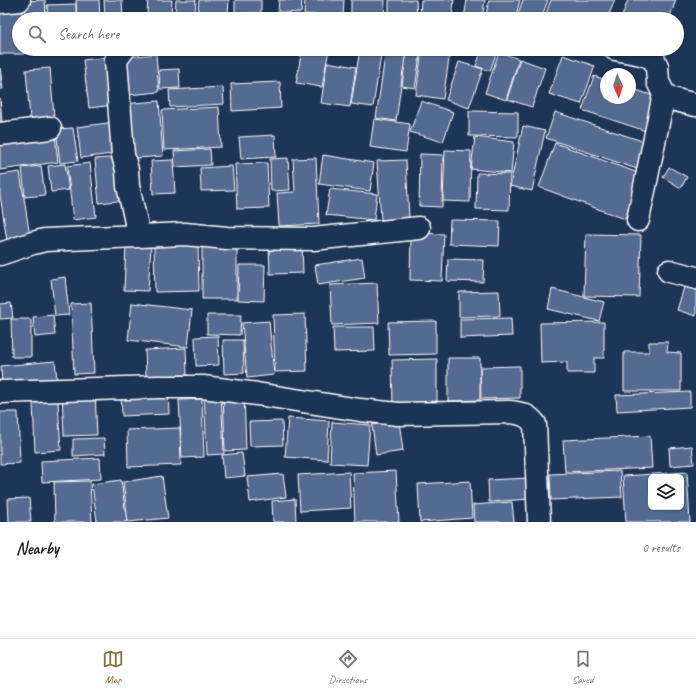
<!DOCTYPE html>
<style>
body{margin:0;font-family:Caveat,sans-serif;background:#f2f2f2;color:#222}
.controls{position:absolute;right:12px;bottom:12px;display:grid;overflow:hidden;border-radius:6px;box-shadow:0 1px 3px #0004}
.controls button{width:36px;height:36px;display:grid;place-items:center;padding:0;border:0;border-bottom:1px solid #e0e0e0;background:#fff;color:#222;font:20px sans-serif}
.compass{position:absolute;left:600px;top:68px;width:36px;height:36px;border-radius:50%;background:#fff;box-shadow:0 1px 3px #0004;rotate:176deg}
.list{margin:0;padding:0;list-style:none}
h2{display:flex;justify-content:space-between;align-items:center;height:52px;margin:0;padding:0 16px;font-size:17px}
h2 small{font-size:13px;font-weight:400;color:#767676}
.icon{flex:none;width:22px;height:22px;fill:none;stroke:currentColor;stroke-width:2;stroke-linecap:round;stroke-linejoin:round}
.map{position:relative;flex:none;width:696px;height:522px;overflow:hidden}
.search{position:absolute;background:#fff;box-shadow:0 1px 3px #0004;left:12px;right:12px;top:12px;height:44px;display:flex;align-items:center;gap:10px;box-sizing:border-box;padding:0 14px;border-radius:22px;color:#767676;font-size:15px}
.sheet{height:116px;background:#fff}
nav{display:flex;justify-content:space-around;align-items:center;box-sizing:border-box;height:56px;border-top:1px solid #e0e0e0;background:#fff;font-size:11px;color:#767676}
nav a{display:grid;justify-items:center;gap:2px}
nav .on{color:#857141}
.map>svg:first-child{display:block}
</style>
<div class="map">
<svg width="696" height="522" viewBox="0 0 696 522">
<rect width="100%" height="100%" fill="#1d3557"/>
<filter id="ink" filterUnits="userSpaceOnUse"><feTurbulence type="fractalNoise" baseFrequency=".025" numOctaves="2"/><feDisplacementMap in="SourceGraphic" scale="8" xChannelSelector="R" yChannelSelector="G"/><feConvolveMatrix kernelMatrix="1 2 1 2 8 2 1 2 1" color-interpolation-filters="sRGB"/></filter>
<g filter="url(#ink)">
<path fill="#556a91" stroke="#fff" fill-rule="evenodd" d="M45,0L46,19H25L24,1Z
M76,0H99L100,19H77Z
M104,0H122L123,19H105Z
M148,0H172L171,15L147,14Z
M176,0H196L195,14L175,13Z
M199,0H229L228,15L198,13Z
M235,0H261V13H235Z
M279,0H302L301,13L278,12Z
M305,0H344L343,17L304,14Z
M351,0H385L384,19H351Z
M389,0H416L417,19H389Z
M421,0H454L452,19L420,18Z
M467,0H485L482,19L464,18Z
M489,0H520L515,19H485Z
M523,0H548L541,19H516Z
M551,0H615L607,19H544Z
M628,0H676L669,19H621Z
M76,4V19H48L47,5Z
M0,12H22L23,19H19V49H24V54H0Z
M49,49H77V51L49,52Z
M302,49H329L322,87L296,83Z
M360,49H382L373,107L351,104Z
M386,49H406L396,121L376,118Z
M407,49H421L415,88L402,86Z
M422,49L450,52L443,99L416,95Z
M482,49L496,54L490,71L476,66Z
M499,52L519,59L506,100L485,93Z
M156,54L159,92L128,95L125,57Z
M563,55L595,66L581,104L549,94Z
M108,57L114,105L89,108L83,60Z
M520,59L545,68L532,107L507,99Z
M327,62L356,67L350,107L321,103Z
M459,62L483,69L469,108L446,100Z
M0,68L3,89H0Z
M50,68L54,117L30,119L26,70Z
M179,69L180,88L160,89L159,70Z
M594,76L606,80V98H630V88L657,97L646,131L582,110Z
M280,82L281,108L232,111L231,84Z
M223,87L224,104L170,107L169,90Z
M0,98L2,122H0Z
M159,101L163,156L125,159L122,104Z
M421,101L453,112L443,142L410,132Z
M219,107L221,147L164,150L162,110Z
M469,111L518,112V137L469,136Z
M555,112L645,142L637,169L546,138Z
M374,119L410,124L406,152L370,147Z
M115,122L119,153L81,158L77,127Z
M523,126L545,131L532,191L510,186Z
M73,128L78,161L60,163L56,129Z
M55,135L58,162L0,170V142Z
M275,135L276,157L241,159L239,137Z
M475,137L514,142L511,173L471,169Z
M555,143L641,174L625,219L539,187Z
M210,149L211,165L175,167L174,151Z
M445,150L471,151L470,202L443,201Z
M420,154L443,155L442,207L419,206Z
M323,155L374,163L370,191L319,184Z
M122,157L126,200L99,203L95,159Z
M288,158L290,190L271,191L270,159Z
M316,158L319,224L279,226L277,193L295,192L293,159Z
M173,160L175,193L153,194L151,161Z
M406,160L409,218L381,220L377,161Z
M90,163L96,217L73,220L67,166Z
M267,163L269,208L237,209L235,164Z
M65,164L69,190L51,192L48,166Z
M41,166L45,195L25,197L22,168Z
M232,166L234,190L201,191L200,168Z
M669,167L687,177L681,188L663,177Z
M20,172L30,237L7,241L0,195V175Z
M477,173L510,174L509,210L476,209Z
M330,189L377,194L374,220L326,215Z
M450,220L500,221L499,246L449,244Z
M411,233L444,234L442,281L410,280Z
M586,234L641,235L639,297L584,296Z
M302,242L303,273L270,274L269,244Z
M198,244L199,291L155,292L154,245Z
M126,245L151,246L148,291L124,290Z
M202,246H237V299H202Z
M362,258L365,278L318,285L315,265Z
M448,259L484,260L483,282L447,281Z
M239,265H265L264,301L238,300Z
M65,277L69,315L55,316L51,279Z
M686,281L696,284V316L677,310Z
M377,283L379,323L332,325L330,285Z
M552,289L604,302L599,321L548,309Z
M499,291L500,316L459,317V292Z
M11,303L13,318L0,319V304Z
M91,303L94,373L74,374L71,304Z
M132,303L192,310L188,347L128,340Z
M305,314L307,371L275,372L273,315Z
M53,315L55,335L35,337L33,317Z
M207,315H241L240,335L207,334Z
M511,318L512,336L460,338V319Z
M11,319H31V357H12Z
M269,321L274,375L247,378L242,323Z
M436,321V354L389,355L388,322Z
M604,322V358H594V373H567V362L541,363L540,323Z
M333,327H374L375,351L334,352Z
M218,336L219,365L196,366L195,337Z
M223,340H243L244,373L224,374Z
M649,342H668L667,352L681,353V391H624V352H649Z
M186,348L187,375L146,376L145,350Z
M448,358H480V400L448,401Z
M437,359V405L393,406L392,360Z
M55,361L57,380L2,385L1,366Z
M520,366V398L481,399L480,367Z
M95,392L97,435L64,436L62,394Z
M168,392L169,414L122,416L121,394Z
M221,392L224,454L207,455L204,393Z
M690,392V407L617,411L616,395Z
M244,393L246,450L225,451L223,394Z
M202,399L204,457L182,458L179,400Z
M58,401L61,450L35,452L33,403Z
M0,412H18L20,463L0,464Z
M288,418L329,421L327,460L285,457Z
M282,421L283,445L250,446L249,422Z
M399,421L403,451L376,455L372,425Z
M332,422L370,425L367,465L330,463Z
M180,428L181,465L128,467L127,430Z
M650,436L652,468L565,472L563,440Z
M104,438L105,454L73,456V439Z
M692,446L694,464L670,466L669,448Z
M242,453L245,476L224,478L222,455Z
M100,458L101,479L42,482L41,461Z
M396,471L399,522H355L353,473Z
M620,471L622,497L551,500L550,474Z
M349,472L351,508L300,511L298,475Z
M687,472L690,522H626L623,476ZM651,477H681V507H651Z
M283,474L286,497L250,502L247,477Z
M162,476L168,518L128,522L123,482Z
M529,478L530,499L489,502L488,480Z
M121,480L127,522H97L92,484Z
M90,481L92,522H55L54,482Z
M470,481L472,518L420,522L418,484Z
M29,498L31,522H9L8,499Z
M295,499L296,522H273L272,501Z
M512,502L514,522H474L473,505Z"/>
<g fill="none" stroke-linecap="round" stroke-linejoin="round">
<g stroke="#fff" stroke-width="25">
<path id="minor" d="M0,2L19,0
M615,49L641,54L653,58L657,66L658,82L664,94L672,99L696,105
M0,134L50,128
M638,220L664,94
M139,236L185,234L227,238L313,239L419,228
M0,254L33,243L45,240L139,236L128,186L127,170L123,155L116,60L124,49
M669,271L696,278
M0,392L158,387H203L257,394L360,410L398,414L509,412C521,413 528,415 535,424L539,522"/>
</g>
<use href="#minor" stroke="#1d3557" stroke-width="22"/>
</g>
</g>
</svg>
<div class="controls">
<button><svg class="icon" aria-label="layers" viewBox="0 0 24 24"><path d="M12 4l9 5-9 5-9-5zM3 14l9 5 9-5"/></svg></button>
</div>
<svg class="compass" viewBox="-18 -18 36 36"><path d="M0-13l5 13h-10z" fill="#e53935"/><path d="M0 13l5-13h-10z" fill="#767676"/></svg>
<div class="search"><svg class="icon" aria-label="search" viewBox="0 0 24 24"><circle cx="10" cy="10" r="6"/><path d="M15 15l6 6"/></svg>Search here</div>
</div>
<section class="sheet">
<h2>Nearby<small>0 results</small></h2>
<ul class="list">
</ul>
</section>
<nav>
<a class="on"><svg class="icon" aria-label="map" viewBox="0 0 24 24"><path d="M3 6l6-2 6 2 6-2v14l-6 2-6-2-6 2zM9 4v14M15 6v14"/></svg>Map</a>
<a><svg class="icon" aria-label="directions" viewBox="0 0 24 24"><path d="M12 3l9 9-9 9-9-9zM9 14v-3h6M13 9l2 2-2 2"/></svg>Directions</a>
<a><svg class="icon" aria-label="saved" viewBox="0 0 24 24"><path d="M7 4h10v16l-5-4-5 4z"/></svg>Saved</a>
</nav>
